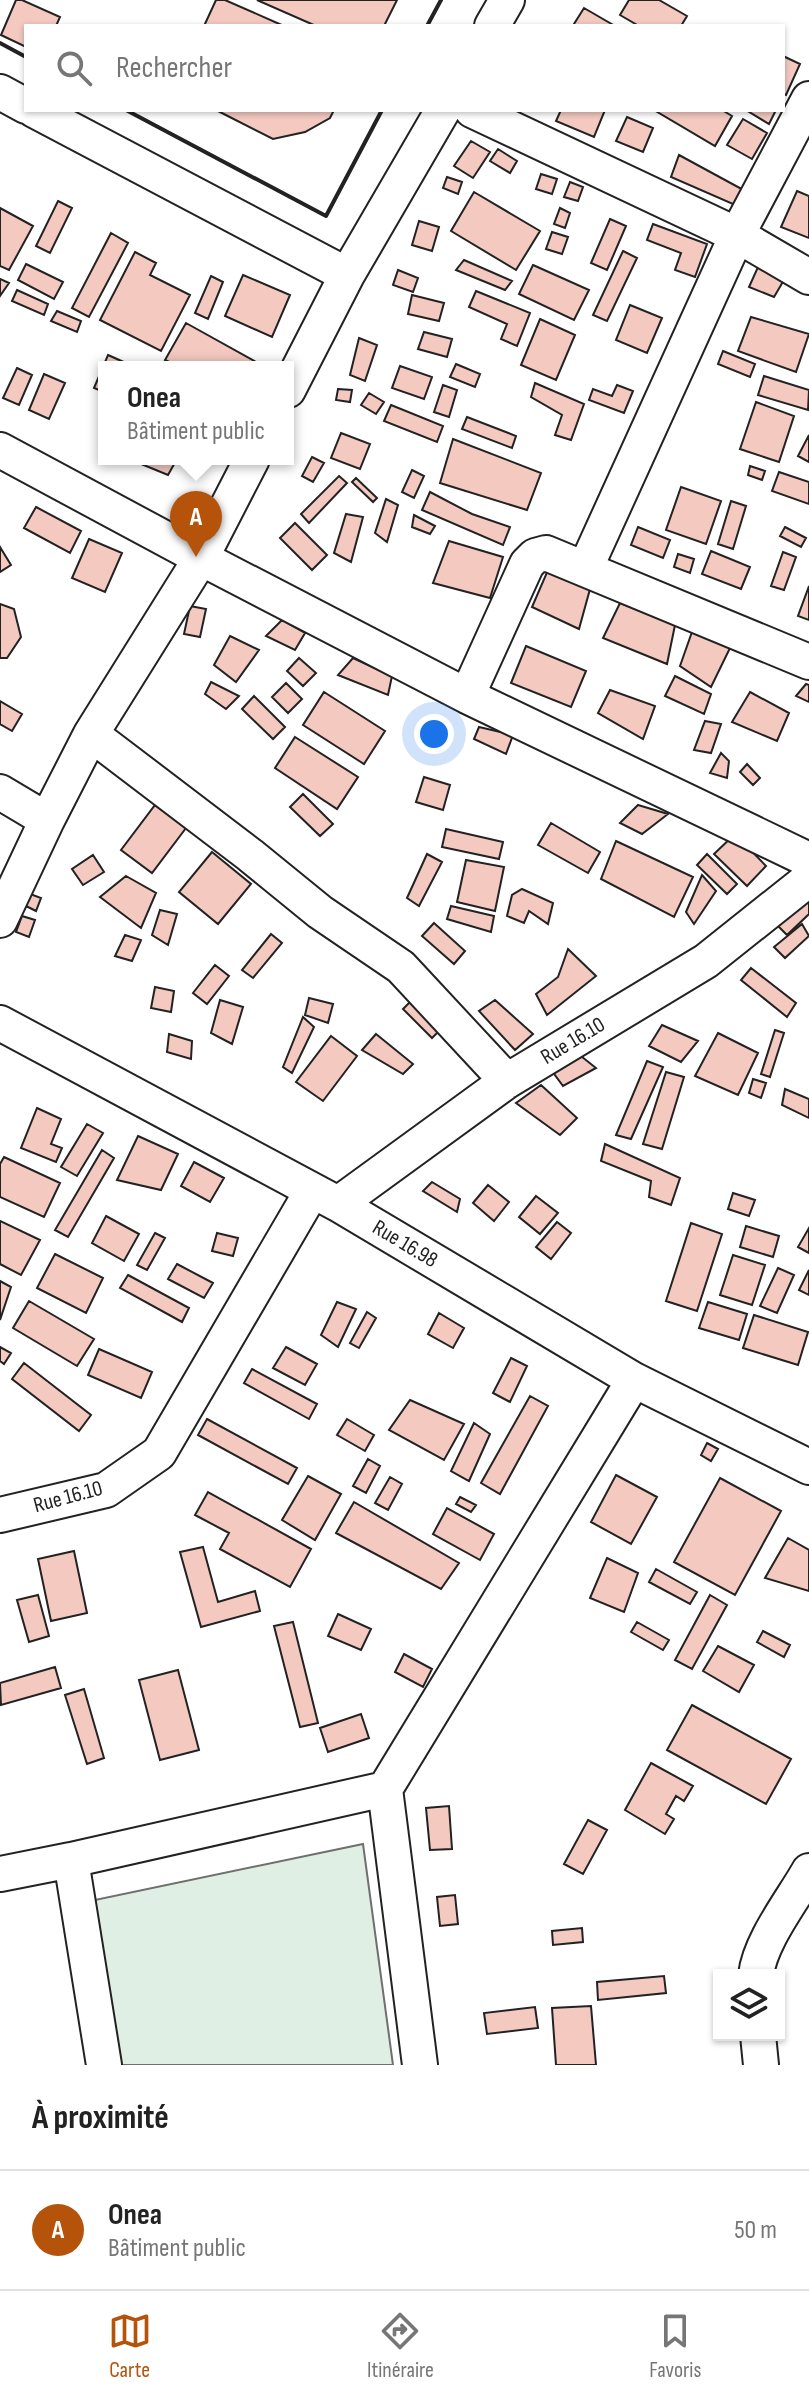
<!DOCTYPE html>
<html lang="fr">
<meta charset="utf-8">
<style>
body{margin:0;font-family:"Sofia Sans Condensed",sans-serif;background:#f6f6f6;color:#222}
.controls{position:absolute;right:24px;bottom:24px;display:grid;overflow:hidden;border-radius:0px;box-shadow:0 2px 6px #0004}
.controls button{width:72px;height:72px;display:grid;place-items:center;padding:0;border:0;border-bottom:2px solid #e0e0e0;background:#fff;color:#222;font:40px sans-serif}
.you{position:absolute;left:434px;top:734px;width:28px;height:28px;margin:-20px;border:6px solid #fff;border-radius:50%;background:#1a73e8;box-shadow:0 0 0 12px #1a73e833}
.badge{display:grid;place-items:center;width:52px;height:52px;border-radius:50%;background:#b45309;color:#fff;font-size:26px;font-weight:700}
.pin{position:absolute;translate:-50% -66px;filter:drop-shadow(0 2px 4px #0008)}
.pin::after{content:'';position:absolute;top:42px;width:28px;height:24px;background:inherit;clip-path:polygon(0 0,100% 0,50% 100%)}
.popup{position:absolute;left:98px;top:361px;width:196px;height:104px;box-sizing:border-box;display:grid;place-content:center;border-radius:0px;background:#fff;filter:drop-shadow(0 2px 6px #0005);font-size:26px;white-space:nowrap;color:#767676}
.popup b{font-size:30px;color:#222}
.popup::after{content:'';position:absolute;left:50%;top:100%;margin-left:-16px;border:16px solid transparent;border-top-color:#fff}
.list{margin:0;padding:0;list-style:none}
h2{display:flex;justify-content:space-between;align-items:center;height:104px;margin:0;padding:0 32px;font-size:34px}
h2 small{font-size:26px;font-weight:400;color:#767676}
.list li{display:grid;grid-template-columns:52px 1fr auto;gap:24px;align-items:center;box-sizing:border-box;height:120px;padding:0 32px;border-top:2px solid #e0e0e0}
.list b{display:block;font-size:30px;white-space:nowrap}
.list p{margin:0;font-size:26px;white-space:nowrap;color:#767676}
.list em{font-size:26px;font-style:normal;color:#767676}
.icon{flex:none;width:44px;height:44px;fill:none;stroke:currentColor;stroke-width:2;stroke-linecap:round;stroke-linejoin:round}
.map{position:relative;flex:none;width:809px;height:2065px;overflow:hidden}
.search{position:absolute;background:#fff;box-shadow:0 2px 6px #0004;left:24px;right:24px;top:24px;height:88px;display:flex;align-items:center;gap:20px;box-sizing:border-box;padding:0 28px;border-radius:0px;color:#767676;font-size:30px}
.sheet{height:224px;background:#fff}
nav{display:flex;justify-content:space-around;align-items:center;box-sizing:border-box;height:112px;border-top:2px solid #e0e0e0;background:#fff;font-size:22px;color:#767676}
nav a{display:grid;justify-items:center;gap:4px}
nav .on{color:#b45309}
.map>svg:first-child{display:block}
</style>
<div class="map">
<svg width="809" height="2065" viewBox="0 0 809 2065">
<rect width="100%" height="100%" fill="#fff"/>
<path fill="#e0efe3" stroke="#6f6f6f" stroke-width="2" d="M363,1844L393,2065H89L71,1905Z"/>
<path fill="#f3c9c0" stroke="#222" stroke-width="2" d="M16,0H22L60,17L56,26H26V47L1,35Z
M216,0H225L284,26H204Z
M257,0H397L384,26H316Z
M629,0H659L687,16L681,26H639L620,15Z
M584,8L615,26H577L574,24Z
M783,56L800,64L786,95L783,94Z
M216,110H334L330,118L305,132L273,139Z
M561,110H605L594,137L556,121Z
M654,110H722L732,116L715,146Z
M746,110H776L769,124Z
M627,117L653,128L643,152L616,141Z
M743,119L767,133L752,159L727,145Z
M471,141L490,152L473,178L454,166Z
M498,149L517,161L510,173L490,161Z
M679,155L749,193L742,208L671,177Z
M541,174L557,179L552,194L536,189Z
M447,177L462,182L458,194L443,188Z
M570,182L583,187L578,201L564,197Z
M797,191L809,196V238L781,227Z
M474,192L540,231L516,270L451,231Z
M58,201L72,208L50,253L36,246Z
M0,208L33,226L9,270L0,266Z
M560,208L570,213L565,228L554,224Z
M610,219L626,226L607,270L591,263Z
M419,221L439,227L432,251L412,245Z
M653,224L707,244L695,277L675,270L681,253L647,240Z
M552,232L568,237L562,254L546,249Z
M111,233L128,243L89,317L72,308Z
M623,251L637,258L607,321L593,315Z
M135,252L156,263L150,275L190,295L161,351L100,320Z
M464,260L512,281L505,290L456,270Z
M26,264L63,282L54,299L18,280Z
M533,265L589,290L574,320L519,294Z
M758,267L784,280L774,297L749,287Z
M398,270L418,278L413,292L393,285Z
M243,275L290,295L272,337L225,316Z
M211,276L223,282L208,319L195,313Z
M0,279L9,283L0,296Z
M17,290L48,304L44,315L12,301Z
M476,291L530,313L517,346L501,339L507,324L469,307Z
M412,295L444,303L439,321L408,314Z
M630,305L662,318L647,353L616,340Z
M57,311L81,321L77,332L51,321Z
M751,317L809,334L796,372L738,351Z
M540,319L575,335L556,380L521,365Z
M186,323L258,363L255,367H180L165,360Z
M424,332L452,339L447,357L418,349Z
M359,338L377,345L365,381L350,375Z
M723,351L755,364L750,377L718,364Z
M108,355L135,367H104V392L94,388Z
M456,364L480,374L475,387L450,377Z
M400,366L432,377L424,399L392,388Z
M17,368L32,375L19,405L3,398Z
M44,374L65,383L49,419L29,410Z
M764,376L809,390L808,410L758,395Z
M535,383L584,404L571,440L555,435L562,415L531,397Z
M443,385L457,390L449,417L434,412Z
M617,385L633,391L624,413L589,400L593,389L612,396Z
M338,389L352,390L350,402L336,400Z
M369,393L384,402L376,414L361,405Z
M756,402L794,416L779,462L740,449Z
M391,405L443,426L437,442L384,421Z
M467,417L516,436L512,448L462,429Z
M341,433L370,444L360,469L331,458Z
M809,435V462L798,456Z
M453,439L541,473L527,510L440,483Z
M312,457L324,463L313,482L302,476Z
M129,459H177L168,475Z
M750,466L765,471L762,480L748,475Z
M412,470L424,476L414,498L402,492Z
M779,472L809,482V504L772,491Z
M339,476L347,483L309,523L301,514Z
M356,478L377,498L373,502L352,482Z
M681,487L721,501L706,544L666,530Z
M430,492L472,514L510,527L503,545L422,510Z
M386,499L398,505L387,542L375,533Z
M731,501L746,506L733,549L718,544Z
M36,507L81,531L70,553L24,528Z
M346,514L363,517L351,562L334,553Z
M414,515L435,526L430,534L412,527Z
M295,523L327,555L312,570L280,538Z
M638,527L670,540L663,558L631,545Z
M785,527L806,538L801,547L780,536Z
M89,539L122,553L105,592L72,578Z
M449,541L503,557L490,598L433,583Z
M0,547L11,565L0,572Z
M711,551L750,567L741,589L702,574Z
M783,552L796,557L784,590L771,586Z
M678,554L694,559L690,573L674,567Z
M548,570L590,589L579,629L532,607Z
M809,586V620L798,616Z
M620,603L675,625L667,664L603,638Z
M0,604L14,609L21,637L7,658H0Z
M190,606L206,609L200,637L184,634Z
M282,620L305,633L295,650L266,636Z
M693,629L731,646L711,687L680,666Z
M230,636L259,650L236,682L214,665Z
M526,646L586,671L571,707L511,683Z
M299,658L316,673L303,686L287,671Z
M353,658L392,676L388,695L338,675Z
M675,676L711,694L704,714L665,696Z
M211,682L239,696L226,709L205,694Z
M286,683L302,699L288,713L272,697Z
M806,684L809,685V702L796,696Z
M610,690L655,706L643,739L598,713Z
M324,692L385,731L364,764L303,725Z
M750,692L789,713L777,741L732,722Z
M254,696L285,727L273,739L242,709Z
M0,701L22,714L12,731L0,724Z
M705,721L721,724L711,753L694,750Z
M479,727L513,735L506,754L474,739Z
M295,737L358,777L337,809L275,768Z
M721,753L729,761L727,778L710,773Z
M747,764L760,778L753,785L740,772Z
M424,777L450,785L443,810L416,802Z
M303,794L333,824L320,836L290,807Z
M155,805L186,828L152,873L121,850Z
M638,805L668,814L642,834L620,823Z
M551,823L600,852L588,873L538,845Z
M446,829L503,842L499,859L442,847Z
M735,834L766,866L747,886L714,854Z
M616,841L693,877L674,917L601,879Z
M212,852L251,884L218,924L179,892Z
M427,854L442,862L419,906L407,898Z
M707,854L737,884L727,894L697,865Z
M93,855L104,872L83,885L72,869Z
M466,860L504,867L495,911L457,902Z
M702,875L716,891L694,924L686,912Z
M126,876L156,893L141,928L100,897Z
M522,889L553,903L548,924L529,911L524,923L507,916L512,895Z
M25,892L41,898L36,911L18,902Z
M809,897V914L787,935L778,926Z
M451,906L494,916L491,932L447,919Z
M160,910L177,914L168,945L152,935Z
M22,916L35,920L29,937L16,932Z
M434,923L465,951L454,964L422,936Z
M802,924L809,936L785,958L774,947Z
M271,934L282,943L253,978L242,970Z
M125,935L141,940L132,961L115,956Z
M568,949L596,976L547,1015L536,994L558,977Z
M215,965L229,976L207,1004L193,993Z
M751,968L796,1003L787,1017L741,980Z
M155,987L174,991L171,1012L151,1008Z
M417,995L446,1024L432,1038L403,1009Z
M309,998L333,1004L328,1023L305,1015Z
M220,1000L243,1007L232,1044L211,1033Z
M495,1000L533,1034L515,1050L479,1011Z
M303,1017L314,1027L292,1073L283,1067Z
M662,1025L698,1041L681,1062L649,1046Z
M775,1030L784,1033L770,1077L761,1074Z
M718,1033L758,1053L738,1095L695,1076Z
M169,1034L192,1041L191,1059L167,1052Z
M376,1034L413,1064L403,1074L362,1050Z
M331,1036L357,1056L323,1101L296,1082Z
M572,1049L596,1068L563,1086L552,1071Z
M647,1061L663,1067L631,1139L616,1135Z
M666,1072L684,1077L662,1149L643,1144Z
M753,1079L766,1083L761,1098L749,1093Z
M541,1085L577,1118L560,1135L516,1103Z
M785,1089L809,1099V1118L782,1105Z
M37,1108L61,1119L51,1144L62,1148L56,1162L21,1148Z
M87,1124L103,1133L77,1176L61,1167Z
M138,1136L178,1154L161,1190L117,1180Z
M605,1144L680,1178L671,1205L649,1197L651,1181L601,1161Z
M102,1150L114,1158L68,1237L55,1230Z
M4,1157L60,1183L44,1217L0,1197V1164Z
M194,1162L224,1178L210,1202L181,1186Z
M432,1182L460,1199L457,1212L423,1191Z
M488,1185L509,1202L494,1221L473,1203Z
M733,1193L755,1200L749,1216L728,1209Z
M536,1196L558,1213L540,1234L519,1217Z
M106,1216L139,1234L124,1261L92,1243Z
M0,1221L40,1240L21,1275L0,1264Z
M557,1222L571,1233L551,1259L536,1247Z
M691,1223L722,1234L697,1311L666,1301Z
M746,1226L779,1236L773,1257L740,1247Z
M809,1228V1253L798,1247Z
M155,1233L165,1238L147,1270L137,1265Z
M217,1233L238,1238L233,1256L212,1251Z
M55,1254L103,1278L86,1313L37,1288Z
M733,1255L765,1265L752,1305L720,1295Z
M177,1264L213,1283L204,1298L168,1279Z
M778,1268L794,1275L777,1313L760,1306Z
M809,1270V1295L799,1290Z
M128,1275L189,1308L182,1322L120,1288Z
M0,1281L11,1287L0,1320Z
M29,1301L94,1339L77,1366L13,1328Z
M337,1302L356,1309L338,1347L321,1335Z
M708,1302L747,1314L739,1340L699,1328Z
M367,1312L376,1318L359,1348L350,1343Z
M439,1313L464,1328L453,1348L428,1334Z
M754,1315L808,1332L798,1365L743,1348Z
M0,1347L11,1353L4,1364L0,1361Z
M286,1347L317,1364L305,1385L273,1368Z
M99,1349L152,1372L141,1398L88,1375Z
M511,1358L527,1366L510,1402L493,1393Z
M24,1363L91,1415L79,1431L12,1379Z
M252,1369L317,1404L309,1419L244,1383Z
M530,1396L548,1406L500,1494L481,1483Z
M410,1400L464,1424L444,1460L389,1430Z
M207,1419L297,1468L288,1484L198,1435Z
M347,1419L374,1435L365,1451L337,1435Z
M474,1423L490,1434L469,1481L451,1471Z
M707,1443L718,1449L711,1461L701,1455Z
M368,1459L380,1466L366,1493L353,1486Z
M616,1475L657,1497L631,1544L591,1522Z
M308,1476L341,1494L315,1540L282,1520Z
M390,1477L402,1484L388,1510L375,1503Z
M720,1478L781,1511L735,1595L674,1562Z
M208,1492L311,1549L290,1587L220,1549L229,1533L195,1515Z
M460,1497L476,1505L471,1512L456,1504Z
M354,1502L459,1563L441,1589L336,1533Z
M447,1508L494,1534L480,1560L433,1534Z
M788,1538L809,1550V1591L765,1578Z
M203,1547L218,1602L255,1591L260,1611L201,1627L180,1552Z
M74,1551L87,1613L51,1621L38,1559Z
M607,1558L638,1573L624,1612L590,1598Z
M656,1569L697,1592L690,1604L649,1582Z
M38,1595L49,1636L29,1642L17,1600Z
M710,1595L727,1605L692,1669L675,1660Z
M338,1614L371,1629L361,1650L328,1636Z
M293,1622L318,1723L300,1727L274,1626Z
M637,1622L669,1640L663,1650L631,1632Z
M763,1631L790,1645L784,1657L757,1642Z
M718,1646L754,1665L739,1692L703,1671Z
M404,1654L432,1669L423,1687L395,1672Z
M55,1667L61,1688L1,1705L0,1683Z
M178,1670L199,1750L160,1760L139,1680Z
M84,1689L104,1758L87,1764L65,1695Z
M692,1705L791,1759L766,1804L667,1750Z
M361,1714L369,1738L328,1752L320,1728Z
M651,1763L693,1786L684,1801L676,1796L666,1814L674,1819L665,1834L625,1810Z
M449,1806L452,1849L430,1850L426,1808Z
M588,1820L607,1830L583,1874L564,1864Z
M455,1895L458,1924L440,1926L437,1897Z
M582,1928L583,1942L553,1945L552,1931Z
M664,1976L666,1993L598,2000L597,1982Z
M591,2006L596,2065H556L552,2008Z
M535,2007L538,2028L487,2034L484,2013Z"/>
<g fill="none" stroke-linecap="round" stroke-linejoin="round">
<g stroke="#222" stroke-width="38">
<path id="street" d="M492,26L507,0
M0,92L26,106
M34,110L347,275
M472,110L737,235L809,277
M288,390L347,275L443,110
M0,450L201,558L467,696L809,860
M585,569L737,235L809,99
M467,696L527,564L535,556L546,553L809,662
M91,734L250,855L320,912L401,967L507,1081
M0,792L47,820
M0,920L47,820L91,734L201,558L252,459
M0,1023L338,1204L634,1380L809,1467
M338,1204L507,1081L706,961L809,879
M0,1515L106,1490L159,1453L312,1191
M71,1860L104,2065
M0,1874L71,1860L385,1789
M756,1975C760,1941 792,1901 809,1871
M758,2035L761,2065
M420,2065L385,1789L634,1380"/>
</g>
<use href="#street" stroke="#fff" stroke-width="34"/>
<path stroke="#222" stroke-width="4" d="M427,26L441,0
M0,43L26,57
M126,110L326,216L382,110"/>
</g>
<g text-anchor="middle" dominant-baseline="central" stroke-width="6" stroke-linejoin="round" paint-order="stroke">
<g font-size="22" fill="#222" stroke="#fff">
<text transform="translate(573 1041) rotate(-31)">Rue 16.10</text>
<text transform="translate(405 1244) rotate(31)">Rue 16.98</text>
<text transform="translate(68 1497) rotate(-15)">Rue 16.10</text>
</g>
</g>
</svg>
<div class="controls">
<button><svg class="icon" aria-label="layers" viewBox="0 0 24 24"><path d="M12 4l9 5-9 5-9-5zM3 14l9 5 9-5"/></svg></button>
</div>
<div class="you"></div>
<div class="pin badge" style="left:196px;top:557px">A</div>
<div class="popup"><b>Onea</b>Bâtiment public</div>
<div class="search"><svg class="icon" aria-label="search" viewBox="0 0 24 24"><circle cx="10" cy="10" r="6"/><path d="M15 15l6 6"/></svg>Rechercher</div>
</div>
<section class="sheet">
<h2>À proximité<small></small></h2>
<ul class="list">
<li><span class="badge">A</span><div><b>Onea</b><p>Bâtiment public</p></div><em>50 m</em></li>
</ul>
</section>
<nav>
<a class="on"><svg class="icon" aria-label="map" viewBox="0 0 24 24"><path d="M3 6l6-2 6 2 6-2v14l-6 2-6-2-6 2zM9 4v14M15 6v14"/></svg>Carte</a>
<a><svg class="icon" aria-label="directions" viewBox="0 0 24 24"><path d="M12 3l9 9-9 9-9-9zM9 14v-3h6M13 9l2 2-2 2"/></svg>Itinéraire</a>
<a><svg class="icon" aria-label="saved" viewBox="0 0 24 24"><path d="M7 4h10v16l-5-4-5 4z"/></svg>Favoris</a>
</nav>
